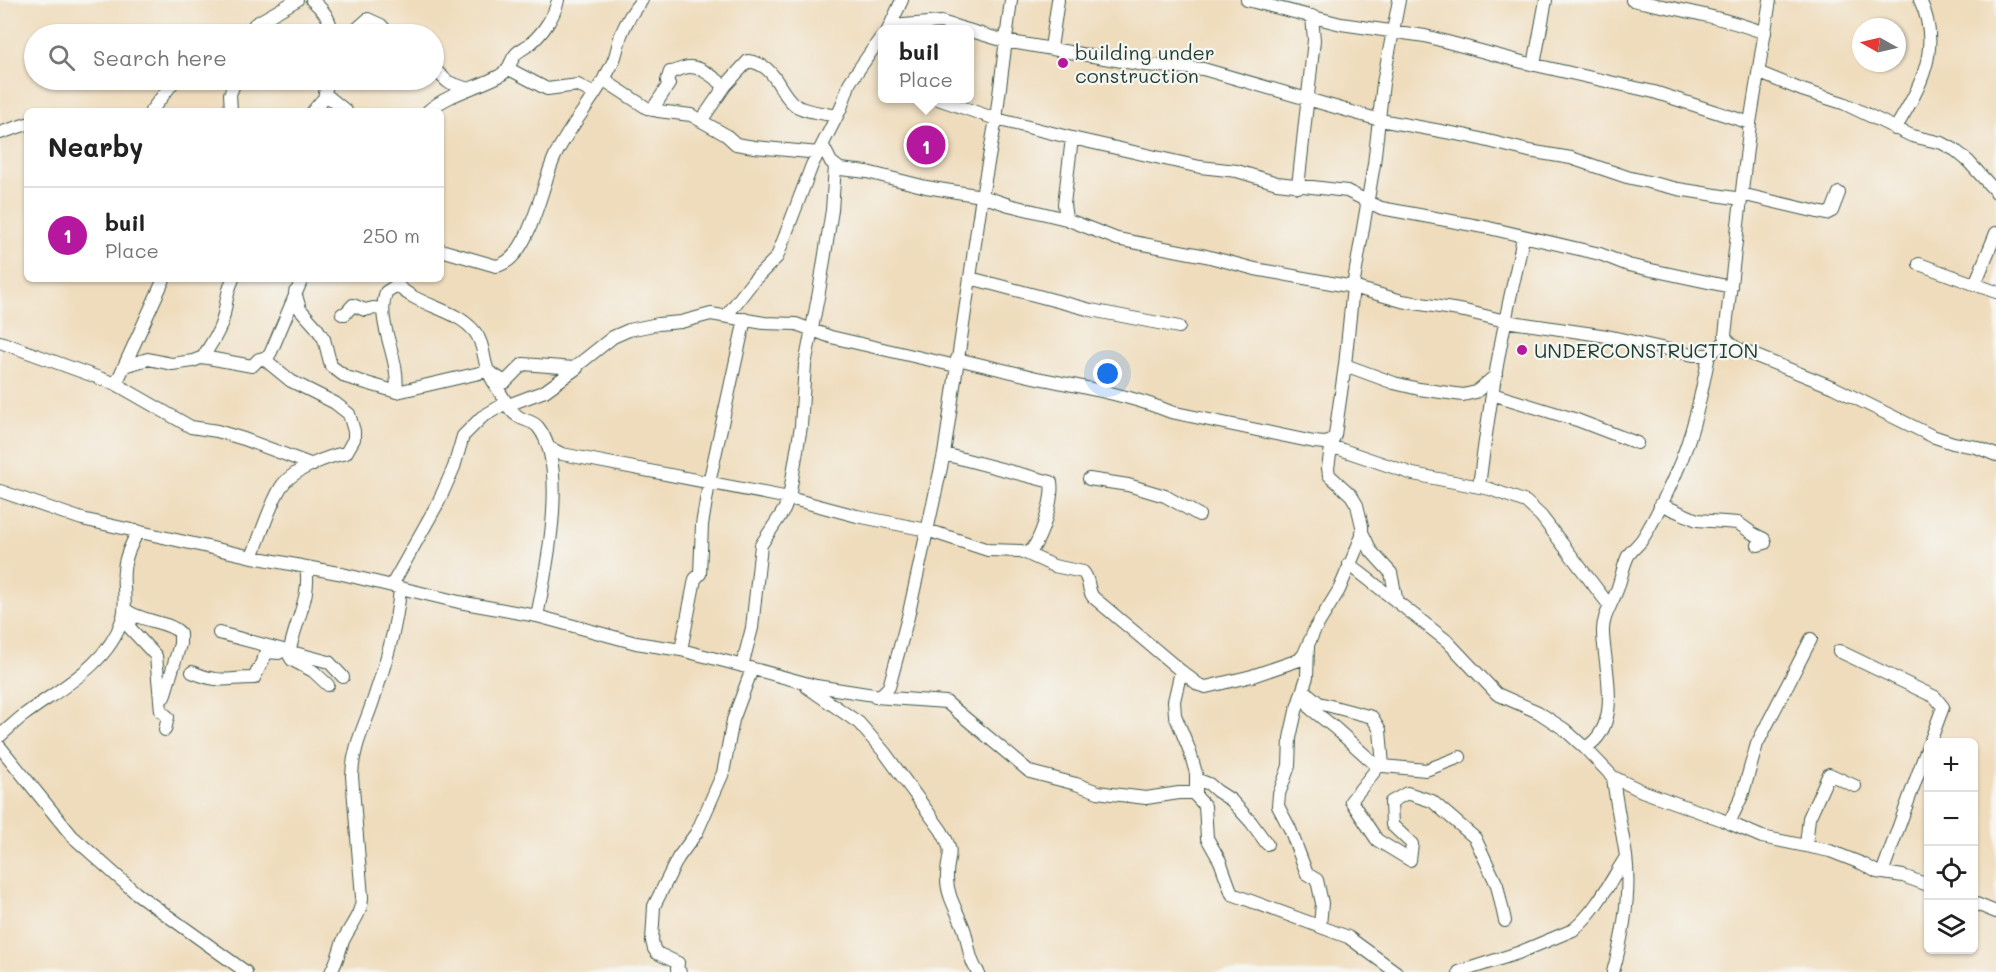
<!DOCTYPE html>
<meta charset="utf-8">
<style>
body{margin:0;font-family:Mali,sans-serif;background:#f2f2f2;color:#222}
.controls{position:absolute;right:18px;bottom:18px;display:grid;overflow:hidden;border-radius:9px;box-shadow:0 2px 4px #0004}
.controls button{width:54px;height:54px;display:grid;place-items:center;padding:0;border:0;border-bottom:2px solid #e0e0e0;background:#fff;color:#222;font:30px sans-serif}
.compass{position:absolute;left:1852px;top:18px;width:54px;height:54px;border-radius:50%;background:#fff;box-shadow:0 2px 4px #0004;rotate:278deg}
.you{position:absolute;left:1108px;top:374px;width:21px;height:21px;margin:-15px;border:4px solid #fff;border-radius:50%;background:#1a73e8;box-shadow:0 0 0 9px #1a73e833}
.badge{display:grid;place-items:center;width:39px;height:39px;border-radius:50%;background:#b5179e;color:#fff;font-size:20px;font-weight:700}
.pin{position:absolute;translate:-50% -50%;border:3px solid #fff;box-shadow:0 2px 6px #0006}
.popup{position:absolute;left:878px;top:25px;width:96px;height:78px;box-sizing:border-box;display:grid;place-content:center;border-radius:9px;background:#fff;filter:drop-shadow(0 2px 4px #0005);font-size:20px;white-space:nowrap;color:#767676}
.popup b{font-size:22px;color:#222}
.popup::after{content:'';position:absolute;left:50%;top:100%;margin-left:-12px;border:12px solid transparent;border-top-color:#fff}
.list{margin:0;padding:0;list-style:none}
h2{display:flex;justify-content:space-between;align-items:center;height:78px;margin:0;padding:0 24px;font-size:26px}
h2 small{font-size:20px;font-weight:400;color:#767676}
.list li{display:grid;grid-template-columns:39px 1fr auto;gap:18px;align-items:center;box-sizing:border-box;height:96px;padding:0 24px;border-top:2px solid #e0e0e0}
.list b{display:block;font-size:22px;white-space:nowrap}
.list p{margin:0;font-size:20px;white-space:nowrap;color:#767676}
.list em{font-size:20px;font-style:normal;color:#767676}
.icon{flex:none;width:33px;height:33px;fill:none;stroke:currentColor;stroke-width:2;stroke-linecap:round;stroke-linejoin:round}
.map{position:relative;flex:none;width:1996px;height:972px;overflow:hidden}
.search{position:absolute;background:#fff;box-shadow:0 2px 4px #0004;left:24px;top:24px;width:420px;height:66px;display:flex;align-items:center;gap:15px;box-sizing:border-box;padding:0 21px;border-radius:33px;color:#767676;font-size:22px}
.panel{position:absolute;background:#fff;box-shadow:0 2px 4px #0004;left:24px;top:108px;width:420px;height:174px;border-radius:9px}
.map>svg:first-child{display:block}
</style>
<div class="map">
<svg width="1996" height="972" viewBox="0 0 1996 972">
<rect width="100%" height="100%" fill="#f6f6f2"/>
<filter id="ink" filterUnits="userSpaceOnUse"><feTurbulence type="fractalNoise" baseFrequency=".0167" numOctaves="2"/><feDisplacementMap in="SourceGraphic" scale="12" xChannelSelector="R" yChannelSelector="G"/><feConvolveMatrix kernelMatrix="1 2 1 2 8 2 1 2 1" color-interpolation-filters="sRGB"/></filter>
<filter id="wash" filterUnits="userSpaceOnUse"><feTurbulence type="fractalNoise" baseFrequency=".008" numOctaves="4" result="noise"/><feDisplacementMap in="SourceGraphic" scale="24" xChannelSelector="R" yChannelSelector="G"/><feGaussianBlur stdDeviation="1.35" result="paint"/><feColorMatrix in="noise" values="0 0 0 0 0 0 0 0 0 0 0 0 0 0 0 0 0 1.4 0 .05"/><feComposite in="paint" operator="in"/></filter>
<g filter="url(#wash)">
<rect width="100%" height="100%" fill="#efdcbc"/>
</g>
<g filter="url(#ink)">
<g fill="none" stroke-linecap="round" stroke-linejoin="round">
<g stroke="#3e5548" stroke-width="14">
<path id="minor" d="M312,0C325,12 329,17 333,34
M1247,0L1341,24L1425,36L1522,62L1654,92L1750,123
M1632,0C1677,9 1722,17 1765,33
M1770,0L1750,123L1725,335L1727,340L1736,348L1833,387L1932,436L1953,443L1976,447L1996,455
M888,30L902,0
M891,30V26L941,22L1005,41L1145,65L1203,69L1380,120L1468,136L1529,151L1571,158L1627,177L1678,189L1741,199
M248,34L255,24L297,0
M351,34L368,19L381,25L389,34
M1051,48L1058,0
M1534,65L1546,0
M434,69L448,82L468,89
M509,69L547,89L578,85L594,94
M1760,73L1802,90L1843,103L1912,136L1942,143L1955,150L1968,161L1996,192
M605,76L610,84L647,108L658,111L691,115L726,135L736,144L754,147L819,153
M325,94L346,111
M935,98L996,119L1072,138L1200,167L1237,171L1277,183L1347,191L1381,208L1489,228L1600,254L1628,265L1731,287
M652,110L669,84L667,81L670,72C676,72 679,69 684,68C699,63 714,78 725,86
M151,111L175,80
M231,111L230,94L236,80
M313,111L324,98L328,80
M428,111C448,94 476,88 499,76C512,69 508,63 516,54C519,50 527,47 531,43C543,33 555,15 558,0
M701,121L725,86L748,61C777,65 777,91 795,105C805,112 824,113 836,116
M1895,129C1920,88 1943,48 1920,0
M0,133L27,124
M823,146L831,162L840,169L867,172L926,187L982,196L1009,205L1066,219L1117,239L1206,256L1255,269L1353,287L1402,301L1465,311L1505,321L1607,336L1693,355H1709L1727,340
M1298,187L1314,40L1312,16
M1741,194L1826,214L1832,211L1839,193
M1066,219L1064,204L1072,138
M441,250L496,266C530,261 542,182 555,156C571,123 598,95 613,62C617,53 618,44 621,35C626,22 633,10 642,0
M1919,264L1996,292
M970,278L1091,310L1179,327
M397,279V285C419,307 456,308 475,332C484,343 483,359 488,371C492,381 499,390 504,399C507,405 512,413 519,417C525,421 533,421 538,427C569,465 546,571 537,616
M1975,284L1996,233
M295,292L300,309L316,327L324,339L331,366L346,377L397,392L488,371L505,382L523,364L574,368L613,337L629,330L658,324L681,322L711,314L764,323L796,324L831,337L956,366
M342,314H345L353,305L365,310L373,308L381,309
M727,315L754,280L777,257L812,165L841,108L850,82L882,36
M0,342L116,384L191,427L217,431L244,439L313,465
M203,357C210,345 218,335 222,322C227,306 225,296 233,279
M957,359C983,365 1008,371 1033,377C1080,387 1127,394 1171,412L1314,442L1325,443L1332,441L1335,435L1345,365L1353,287L1374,164L1383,83L1399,0
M1345,365L1394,383L1419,389L1463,395L1476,392L1496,375
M124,366L148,359L172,364L193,361L203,357L252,366L259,359L268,357L271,352L302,279
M116,384L164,279
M396,392C401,357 375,325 386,292L397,285
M1492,394L1577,420L1637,443
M508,405L545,391L577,368
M1331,446L1413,474L1490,489L1526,502L1541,516L1609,605
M548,447L562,454L789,498L857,516L927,530L988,550L1021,551L1054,566L1083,572C1090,579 1087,589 1093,597L1181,671L1199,685L1206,687L1252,676L1299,660L1304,654L1315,629L1339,590L1362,536V526L1357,505L1351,495L1329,475L1328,468L1332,441
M944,454L1051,482C1054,498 1041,541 1029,553
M1089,479L1128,485L1165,496L1199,515
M1479,486C1486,431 1494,377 1505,323C1510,294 1518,266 1523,237
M0,491L82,519L248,556L338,573L459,602L537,616L636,643L681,650L728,662L816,686L880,696L889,687L908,617L944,454L982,196L996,119L1011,0
M1660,504L1697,520L1738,523L1752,533L1764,539L1765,543L1758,545
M1362,532L1371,551L1391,573L1397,602
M252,557C261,535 269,507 281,487C292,470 328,456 346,453L354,439V431L349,414L335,403L291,381L263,358
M1349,564L1447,641L1497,694L1538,712L1564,729L1585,748L1613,777L1642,791L1720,819L1762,837L1830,851L1863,864L1877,872L1903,876L1928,885
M306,567C312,597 293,625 289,655L292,660L313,671L328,685
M392,585L439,501L454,467L463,436L482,417L506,403
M126,610C141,622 169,621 180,633V644L164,697
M122,620L131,621L129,627L156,656L161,711L168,717L165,730
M219,633L329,662L343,677
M1308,647L1307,677L1296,711L1290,738L1289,766L1279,794L1278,806L1290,829L1307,874L1317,880L1322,903L1320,926
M681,650L695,579L700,574L702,525L709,483L745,319
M1839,651L1935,697L1943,707L1930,742
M742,666L752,628L761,545L784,510L789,498L801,426L805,365L819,292L832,210L835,166
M1181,671L1174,701L1175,715L1189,749L1196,773V795
M192,672C220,684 226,678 254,678L267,652L279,653
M807,687L859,723L885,753L941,830C957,857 946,854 947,879C947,898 960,915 965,932C969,946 969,960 978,972
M1303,689L1311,709L1335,728L1378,767L1351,801L1377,840L1410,860L1412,844L1392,825L1391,802L1407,793L1432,801L1475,838L1497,885L1505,921
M1306,692L1319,703L1372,717L1380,730L1383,766L1426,770L1460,757
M875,697L946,702L1030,772L1076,784L1098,792L1112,794L1146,798L1179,793H1193L1205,806L1207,838L1220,861L1232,894L1348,937L1396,972
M0,736C8,729 16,721 24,715C60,688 108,665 122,620C128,603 122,587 124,570C125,556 132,543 138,531
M0,747L72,836L136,893L246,972
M1585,748C1624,725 1604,668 1603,633C1602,619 1610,607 1615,595C1621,582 1622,568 1628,556C1632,549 1639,545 1643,538C1656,518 1666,495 1676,473C1693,435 1701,396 1709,355
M1196,779L1209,784L1217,791L1231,800L1251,822L1267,844
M1729,823L1742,796L1757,744L1811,639
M1806,845L1809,818L1829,774L1855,786
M1882,873L1928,746
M1974,903L1996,912
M331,972C337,962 339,952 343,941C350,926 362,914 362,897L352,776C353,746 364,728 373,701C385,665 397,627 400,589
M680,972L677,969L678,963L657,953L654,949L652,941L654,906L678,858L697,832L723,773L733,720L752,669
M1459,972L1518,953L1573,930C1596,911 1610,882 1626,857
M1613,972C1623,936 1631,894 1626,856C1622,830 1616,804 1613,777"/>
</g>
<use href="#minor" stroke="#fff" stroke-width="12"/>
</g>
</g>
<g fill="#b5179e" stroke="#f6f6f2" stroke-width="2">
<circle cx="1063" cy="63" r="6"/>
<circle cx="1522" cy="350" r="6"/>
</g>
<g text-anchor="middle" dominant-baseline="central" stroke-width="4.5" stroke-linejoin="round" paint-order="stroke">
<g font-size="20" fill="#1f3d34" stroke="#f6f6f2" text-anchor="start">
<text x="1075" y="52">building under<tspan x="1075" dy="23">construction</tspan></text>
<text x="1534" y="350">UNDERCONSTRUCTION</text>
</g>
</g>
</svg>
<div class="controls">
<button>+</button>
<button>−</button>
<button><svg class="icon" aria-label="locate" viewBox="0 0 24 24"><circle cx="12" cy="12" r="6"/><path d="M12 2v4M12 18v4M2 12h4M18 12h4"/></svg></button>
<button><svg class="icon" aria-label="layers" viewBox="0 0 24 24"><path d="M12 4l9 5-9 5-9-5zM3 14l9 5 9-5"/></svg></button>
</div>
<svg class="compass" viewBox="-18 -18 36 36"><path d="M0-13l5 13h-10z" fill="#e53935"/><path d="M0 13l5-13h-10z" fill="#767676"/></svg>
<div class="you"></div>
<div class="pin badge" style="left:926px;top:145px">1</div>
<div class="popup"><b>buil</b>Place</div>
<div class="search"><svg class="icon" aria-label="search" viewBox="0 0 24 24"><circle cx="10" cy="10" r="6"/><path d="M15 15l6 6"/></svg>Search here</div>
<section class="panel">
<h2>Nearby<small></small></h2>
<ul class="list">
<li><span class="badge">1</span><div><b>buil</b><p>Place</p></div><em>250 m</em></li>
</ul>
</section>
</div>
